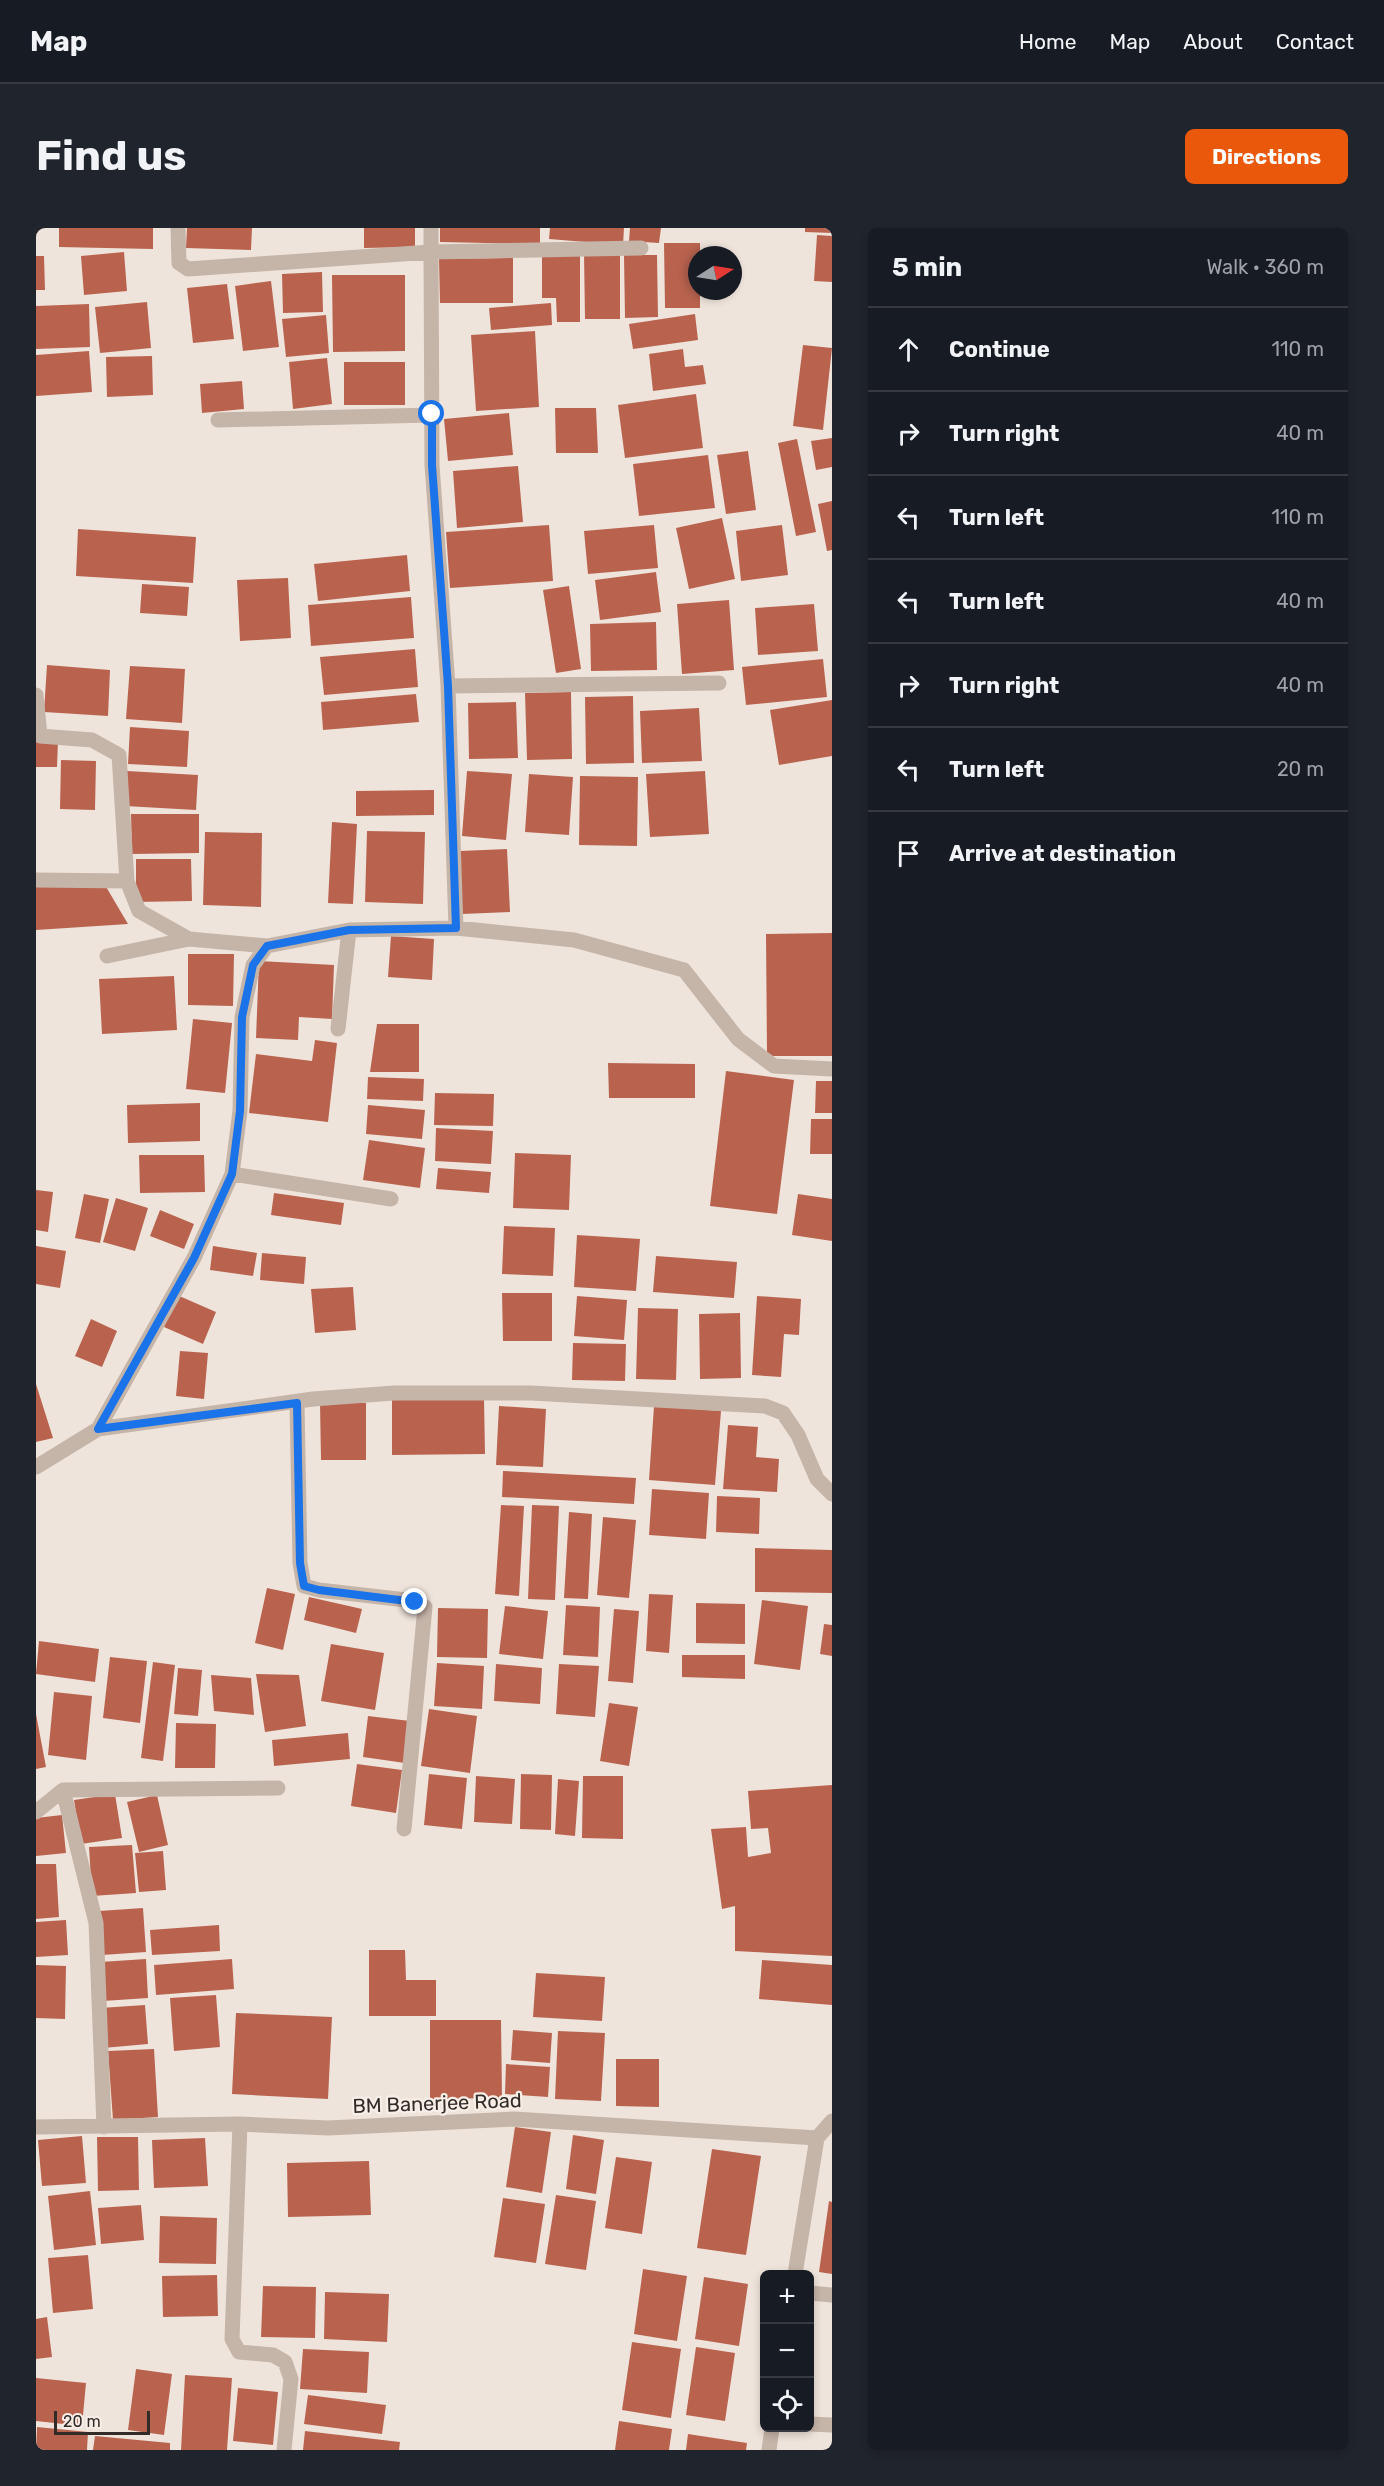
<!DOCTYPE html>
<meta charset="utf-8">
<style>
body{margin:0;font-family:Rubik,sans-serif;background:#20242c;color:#f1f3f6}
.controls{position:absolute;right:18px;bottom:18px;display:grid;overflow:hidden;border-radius:9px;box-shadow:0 3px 9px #0003}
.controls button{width:54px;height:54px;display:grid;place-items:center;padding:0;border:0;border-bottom:2px solid #363941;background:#171b24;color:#f1f3f6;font:30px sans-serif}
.compass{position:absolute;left:652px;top:18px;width:54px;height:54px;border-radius:50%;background:#171b24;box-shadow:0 3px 9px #0003;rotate:78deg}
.scale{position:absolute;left:18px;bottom:15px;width:96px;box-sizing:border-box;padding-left:6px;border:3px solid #332b28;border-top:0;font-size:16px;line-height:21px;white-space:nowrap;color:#332b28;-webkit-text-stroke:4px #f7efe7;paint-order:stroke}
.stop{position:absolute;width:18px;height:18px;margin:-14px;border:4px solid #1a73e8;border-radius:50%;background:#fff}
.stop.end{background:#1a73e8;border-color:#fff;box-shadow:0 2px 6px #0008}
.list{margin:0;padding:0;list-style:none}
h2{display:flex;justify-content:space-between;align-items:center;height:78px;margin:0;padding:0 24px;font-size:26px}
h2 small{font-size:20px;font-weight:400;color:#9ea1a6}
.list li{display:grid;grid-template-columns:39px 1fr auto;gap:18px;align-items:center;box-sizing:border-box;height:84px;padding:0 24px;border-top:2px solid #363941}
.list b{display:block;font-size:22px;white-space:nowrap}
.list em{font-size:20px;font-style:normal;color:#9ea1a6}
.icon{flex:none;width:33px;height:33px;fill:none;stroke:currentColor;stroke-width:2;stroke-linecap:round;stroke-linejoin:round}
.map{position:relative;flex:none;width:796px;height:2222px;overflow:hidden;border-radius:9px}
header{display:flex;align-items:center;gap:36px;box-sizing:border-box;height:84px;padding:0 30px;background:#171b24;border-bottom:2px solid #363941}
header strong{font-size:28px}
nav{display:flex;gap:33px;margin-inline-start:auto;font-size:21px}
.intro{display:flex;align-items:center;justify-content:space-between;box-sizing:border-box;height:144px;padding:0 36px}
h1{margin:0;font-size:42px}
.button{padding:15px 27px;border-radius:9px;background:#ea580c;color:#fff;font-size:21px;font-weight:700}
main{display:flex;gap:36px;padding:0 36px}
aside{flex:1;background:#171b24;border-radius:9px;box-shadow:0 3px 9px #0003}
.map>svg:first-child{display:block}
</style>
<header>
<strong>Map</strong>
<nav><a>Home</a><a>Map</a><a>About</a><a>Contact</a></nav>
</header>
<div class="intro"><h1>Find us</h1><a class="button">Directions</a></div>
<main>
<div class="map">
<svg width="796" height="2222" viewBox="0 0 796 2222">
<rect width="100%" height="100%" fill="#efe4db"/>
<path fill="#b9634f" d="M23,0H117V21L23,19Z
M151,0H216L215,22L150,20Z
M328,0H379V19L328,20Z
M404,0H504V16L404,14Z
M514,0H588L587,17L513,11Z
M594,0H625L623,15L593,13Z
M769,0H796V5L769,4Z
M781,7L796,8V54L778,53Z
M628,15H664V27H661V63H664V80H629Z
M88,24L91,63L48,67L45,28Z
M548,25H584V91H549Z
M506,26H544V94H521L520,70H506Z
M588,27H621L622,89L589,90Z
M0,28H8L9,62H0Z
M477,30V75H404L403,31Z
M286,44L287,84L247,85L246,46Z
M296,47H369V123L297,124Z
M235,53L243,119L207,123L199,58Z
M191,56L198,111L157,115L151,60Z
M111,74L115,120L64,125L59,79Z
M515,75L516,97L455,102L453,80Z
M53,76L54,119L0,121V78Z
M659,86L662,112L597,121L593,96Z
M290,87L293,125L250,129L246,91Z
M499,103L503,179L440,183L435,107Z
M767,117L796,120L787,202L757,198Z
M647,121L649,139L667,137L670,156L617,163L613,126Z
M53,123L56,164L0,168V127Z
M116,128L117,167L71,169L70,129Z
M291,130L296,176L257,181L253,134Z
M308,134H369V177H308Z
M206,153L208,181L166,185L164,156Z
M660,166L667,220L589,230L582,177Z
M519,180H560L562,225H520Z
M473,185L477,227L412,233L408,191Z
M796,210V239L780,242L775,213Z
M761,211L780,304L760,308L742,215Z
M712,223L720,282L690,286L681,227Z
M672,227L679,280L603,288L597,236Z
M482,238L487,294L421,300L417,243Z
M796,273V322L791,323L782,276Z
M686,290L699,351L653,361L640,300Z
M513,297L517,353L414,360L410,304Z
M618,297L622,340L552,346L548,303Z
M746,297L752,347L705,353L700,303Z
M42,301L160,309L157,355L40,348Z
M371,327L374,363L282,373L278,336Z
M620,344L625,384L564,392L559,352Z
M252,350L255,410L204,413L201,352Z
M106,356L153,359L151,388L104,385Z
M533,358L545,441L520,445L507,362Z
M375,369L378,410L275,418L272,377Z
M693,372L698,442L646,446L641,376Z
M778,376L782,423L722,427L719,380Z
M620,394L621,442L555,443L554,396Z
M379,421L382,459L288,467L284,429Z
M787,431L791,469L710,477L706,439Z
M11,437L74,442L72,488L8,484Z
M94,438L149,441L146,495L90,491Z
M535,464L536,531L491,532L489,465Z
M380,466L383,494L287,502L285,474Z
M597,468L598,535L550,536L549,469Z
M796,472V528L743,537L734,482Z
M480,474L482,530L433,531L432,475Z
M663,480L666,533L606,535L604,483Z
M94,499L153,503L151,539L92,536Z
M0,512H22L21,539H0Z
M25,532L60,533L59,582L24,581Z
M91,543L162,547L160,582L89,578Z
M431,543L476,546L470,612L426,608Z
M669,543L673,606L614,609L610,546Z
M493,546L537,549L533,607L489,604Z
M544,548L602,549L601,618L543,617Z
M398,562V587L320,588V563Z
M95,586H163V625L96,626Z
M296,594L321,596L317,676L292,675Z
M331,603L389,604L387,676L329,674Z
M169,604L226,605L225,679L167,677Z
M471,621L474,684L426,686L424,623Z
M100,631H155L156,673L100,674Z
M0,657H69L92,696L0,702Z
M796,705V828H731L730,706Z
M355,708L398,711L396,752L352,749Z
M152,726H198L197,778L152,777Z
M223,733L298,737L296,791L263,789L262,812L220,810Z
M138,748L141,802L66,806L63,751Z
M157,791L196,795L189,865L150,861Z
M341,796H383V844H334Z
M279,812L301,815L292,894L213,885L220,826L276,833Z
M572,835L659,836V870H573Z
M690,843L758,852L741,986L674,978Z
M332,849L388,851L387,873L331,871Z
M780,853H796V885H779Z
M399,865L458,866L457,898L398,897Z
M164,875V913L92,915L91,877Z
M332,877L389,882L386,911L330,906Z
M775,891H796V926H774Z
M400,900L457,903L455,936L399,933Z
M333,912L389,920L384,960L327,952Z
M479,925L535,927L533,982L477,980Z
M103,927H168L169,964L104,965Z
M402,940L455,944L453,965L400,961Z
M0,962L17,964L12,1004L0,1002Z
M238,965L308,975L305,997L235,987Z
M48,966L73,971L64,1015L39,1010Z
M762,966L796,971V1013L756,1007Z
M80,970L112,980L99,1023L67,1014Z
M124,982L158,996L148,1021L114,1008Z
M468,998L519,1000L517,1048L466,1046Z
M541,1007L604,1011L600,1063L538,1059Z
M0,1018L30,1023L24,1060L0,1056Z
M177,1018L221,1025L217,1048L174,1042Z
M226,1025L270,1029L268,1056L224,1052Z
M620,1028L701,1034L698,1070L617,1064Z
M317,1059L320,1102L279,1105L275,1061Z
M466,1065H516V1113H467Z
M141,1067L180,1084L167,1116L128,1099Z
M541,1068L591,1072L588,1112L538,1108Z
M721,1068L765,1071L763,1107L748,1106L745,1149L716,1147Z
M602,1080L642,1081L640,1152L600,1151Z
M704,1085L705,1150L664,1151L663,1086Z
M55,1091L81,1103L66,1139L39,1128Z
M537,1115L590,1116L589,1153L536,1152Z
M144,1123L172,1125L168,1171L140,1168Z
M0,1156L17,1210L0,1214Z
M448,1171L449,1226L356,1227V1172Z
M284,1175H330V1232H285Z
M463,1178L510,1181L507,1239L460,1237Z
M618,1178L685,1183L679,1257L613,1252Z
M692,1197L722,1199L720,1229L743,1231L741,1264L687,1261Z
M467,1243L600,1250L598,1276L466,1269Z
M616,1261L673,1265L670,1311L613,1307Z
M681,1268L724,1270L723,1306L680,1304Z
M465,1277L488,1278L483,1368L459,1366Z
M496,1277L523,1278L519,1372L492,1371Z
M533,1284L556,1286L552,1371L528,1370Z
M567,1289L600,1292L593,1370L561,1367Z
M719,1320L796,1322V1365L719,1364Z
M231,1360L259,1366L247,1422L219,1415Z
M613,1366L637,1367L633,1425L610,1423Z
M273,1369L326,1381L320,1405L268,1392Z
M726,1372L772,1378L764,1442L718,1436Z
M660,1375L709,1376V1416L660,1415Z
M530,1377L564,1379L562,1429L527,1427Z
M469,1378L512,1383L507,1431L463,1426Z
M402,1380L452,1381L451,1430L401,1429Z
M578,1381L603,1383L597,1455L572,1453Z
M788,1396L796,1397V1428L784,1426Z
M3,1413L63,1421L59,1454L0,1446Z
M295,1416L348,1425L339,1482L285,1473Z
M646,1427H709V1451L646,1449Z
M74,1429L111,1433L104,1495L67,1490Z
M117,1434L139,1437L127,1533L105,1530Z
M401,1435L448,1438L446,1481L398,1478Z
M460,1436L506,1440L504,1476L458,1473Z
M523,1436L563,1438L559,1489L520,1486Z
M142,1440L166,1442L162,1488L138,1486Z
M220,1446L263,1447L270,1498L229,1504Z
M175,1447L215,1450L218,1487L178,1483Z
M18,1464L56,1468L50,1532L12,1527Z
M573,1475L602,1479L593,1538L564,1533Z
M393,1481L441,1488L434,1545L385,1538Z
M0,1486L10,1539L0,1541Z
M332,1488L374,1493L369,1535L327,1529Z
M140,1495L180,1496L179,1540H139Z
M312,1505L314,1531L238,1538L236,1512Z
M321,1536L366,1542L360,1585L315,1578Z
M393,1546L431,1550L426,1601L388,1597Z
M485,1546L516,1547L515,1602L484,1601Z
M440,1548L479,1551L476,1596L438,1594Z
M547,1548H587V1611L546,1610Z
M522,1551L543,1553L539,1608L519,1606Z
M796,1557V1728L699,1723V1678L686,1681L675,1601L710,1599L712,1629L735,1625L732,1600L715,1601L712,1563Z
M79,1566L86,1610L45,1616L38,1572Z
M121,1567L132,1617L103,1624L91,1574Z
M26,1587L30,1625L0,1628V1590Z
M96,1617L100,1665L56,1668L53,1619Z
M127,1623L130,1662L103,1664L99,1625Z
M0,1636H20L23,1689L0,1691Z
M107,1680L110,1724L66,1727L63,1683Z
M30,1692L32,1727L0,1729V1694Z
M183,1697L184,1723L116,1727L114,1702Z
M333,1722H369L370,1752H400V1788H333Z
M110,1731L112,1770L67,1773L64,1734Z
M196,1731L198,1761L120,1767L118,1737Z
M726,1732L796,1737V1777L723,1771Z
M0,1737L30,1738L29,1791L0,1790Z
M500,1745L569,1749L566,1793L497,1789Z
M180,1767L184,1819L138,1823L134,1770Z
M109,1777L112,1816L67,1820L64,1780Z
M200,1785L296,1789L292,1871L196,1866Z
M394,1792H465L466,1870L394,1871Z
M477,1802L516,1805L514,1835L475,1832Z
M522,1803L569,1805L565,1873L519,1871Z
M118,1821L122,1889L77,1892L72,1823Z
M580,1831H623V1879L580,1878Z
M470,1836L514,1839L512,1869L469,1866Z
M479,1899L515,1904L506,1965L470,1959Z
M537,1907L568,1912L560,1966L530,1961Z
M46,1908L50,1955L6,1958L2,1912Z
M61,1909H102L103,1962L62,1963Z
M169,1910L172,1958L118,1960L116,1912Z
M676,1921L725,1928L710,2027L661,2020Z
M580,1929L616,1934L606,2006L569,2000Z
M333,1933L335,1987L252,1989L251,1935Z
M54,1963L60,2017L18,2022L12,1968Z
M520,1967L560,1973L550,2042L509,2036Z
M467,1970L509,1976L500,2035L458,2029Z
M793,1973L796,1974V2046L783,2044Z
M105,1977L108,2012L65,2016L62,1980Z
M124,1988L181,1990L180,2036L123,2035Z
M52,2027L57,2081L17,2085L12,2030Z
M607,2041L651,2048L641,2113L598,2106Z
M181,2047L182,2088L127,2089L126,2048Z
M668,2049L712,2056L703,2118L659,2111Z
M227,2058L280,2059L279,2110L225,2109Z
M289,2064L353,2066L351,2114L288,2111Z
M11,2089L16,2129L0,2131V2091Z
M596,2114L645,2121L635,2190L586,2182Z
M660,2119L699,2125L689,2193L650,2187Z
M267,2121L333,2124L331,2165L264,2161Z
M100,2141L136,2146L128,2207L92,2202Z
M149,2147L196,2150L191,2222H145Z
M0,2150L50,2155L46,2198L0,2193Z
M202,2160L242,2164L237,2217L197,2213Z
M272,2167L350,2177L346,2206L268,2196Z
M583,2193L636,2201L633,2222H579Z
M1,2199L52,2204L51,2222H0Z
M269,2203L364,2214L363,2222H267Z
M652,2206L711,2215L710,2222H650Z
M59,2208L134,2215V2222H57Z"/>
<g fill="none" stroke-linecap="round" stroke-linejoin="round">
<path stroke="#c5b4a8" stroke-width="15" d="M142,0L143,35L152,41L395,24L396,237L412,458L420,700L538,712L648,742L702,811L738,838L796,841
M395,0V24L605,20
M182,192L396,187
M412,458L683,455
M0,467L4,508L56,512L83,527L91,653L103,683L153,711L231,718
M0,652L91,653
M71,728L153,711
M302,801L313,702
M196,946L355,971
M261,1175L264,1335L268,1358L283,1362L379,1373L389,1379L368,1601
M62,1201L158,1030L196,946L204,883L206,789L217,737L231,718L313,702L420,700
M0,1239L62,1201L277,1171L358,1165H495L729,1178L747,1185L762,1207L781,1251L796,1266
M27,1562L60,1695L68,1899
M0,1584L27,1562L242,1560
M204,1896L196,2111L203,2124L237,2127L249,2134L255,2151L248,2222
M0,1899L204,1896L292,1900L478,1891L781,1910
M781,1910L796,1893
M759,2046L781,1910
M774,2065L796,2067
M774,2196L796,2197
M733,2222L736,2200"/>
</g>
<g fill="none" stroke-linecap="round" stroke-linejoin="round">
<path stroke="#1a73e8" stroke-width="8" d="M379,1374L283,1362L268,1358L264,1335L261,1175L62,1201L158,1030L196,946L204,883L206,789L217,737L231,718L313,702L420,700L412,458L396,237V186"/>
</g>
<g text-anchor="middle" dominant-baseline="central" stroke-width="4.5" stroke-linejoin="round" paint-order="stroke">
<g font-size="20" fill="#332b28" stroke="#f7efe7">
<text transform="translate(401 1875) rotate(-2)">BM Banerjee Road</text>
</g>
</g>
</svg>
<div class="controls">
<button>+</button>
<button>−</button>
<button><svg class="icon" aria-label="locate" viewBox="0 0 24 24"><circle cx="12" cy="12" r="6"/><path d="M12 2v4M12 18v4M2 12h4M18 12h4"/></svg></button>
</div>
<svg class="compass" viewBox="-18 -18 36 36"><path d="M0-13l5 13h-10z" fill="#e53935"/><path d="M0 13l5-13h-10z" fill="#9ea1a6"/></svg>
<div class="scale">20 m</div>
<div class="stop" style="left:396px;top:186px"></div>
<div class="stop end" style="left:379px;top:1374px"></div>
</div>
<aside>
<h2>5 min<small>Walk · 360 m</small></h2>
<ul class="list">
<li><svg class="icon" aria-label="ahead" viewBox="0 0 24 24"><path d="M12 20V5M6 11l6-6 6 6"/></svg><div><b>Continue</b></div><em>110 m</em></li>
<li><svg class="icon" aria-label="right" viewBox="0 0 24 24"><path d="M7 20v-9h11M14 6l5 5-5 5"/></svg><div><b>Turn right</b></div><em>40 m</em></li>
<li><svg class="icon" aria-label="left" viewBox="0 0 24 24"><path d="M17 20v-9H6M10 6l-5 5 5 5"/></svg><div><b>Turn left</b></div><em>110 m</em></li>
<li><svg class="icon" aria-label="left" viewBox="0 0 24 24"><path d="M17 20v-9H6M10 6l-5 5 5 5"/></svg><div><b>Turn left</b></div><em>40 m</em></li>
<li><svg class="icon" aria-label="right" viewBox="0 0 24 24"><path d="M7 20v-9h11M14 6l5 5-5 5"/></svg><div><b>Turn right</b></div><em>40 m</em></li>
<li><svg class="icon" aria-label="left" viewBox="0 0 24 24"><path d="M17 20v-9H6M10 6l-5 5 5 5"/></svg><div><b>Turn left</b></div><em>20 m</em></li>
<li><svg class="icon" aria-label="arrive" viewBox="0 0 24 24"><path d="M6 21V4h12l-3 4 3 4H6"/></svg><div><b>Arrive at destination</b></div></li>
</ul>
</aside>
</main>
